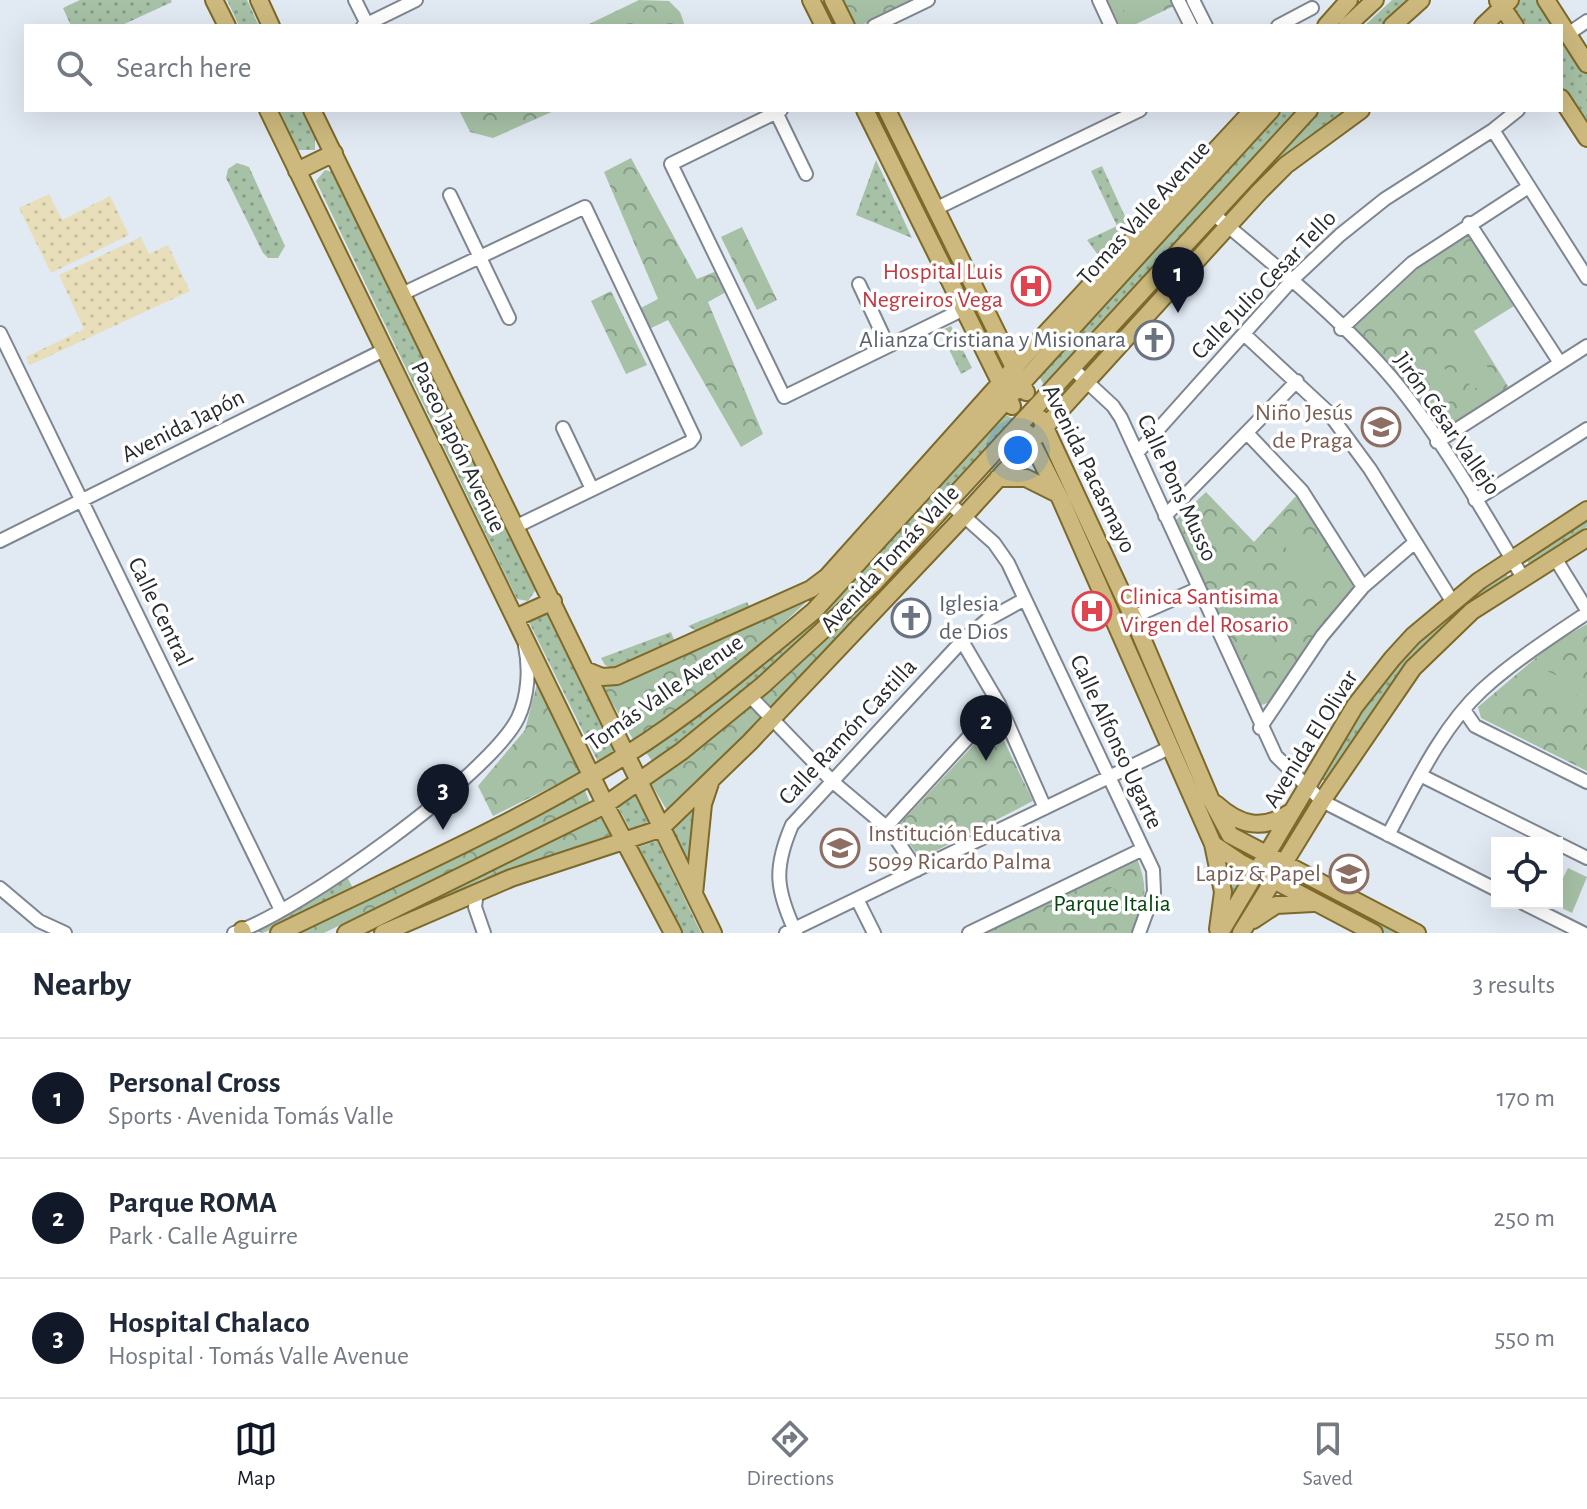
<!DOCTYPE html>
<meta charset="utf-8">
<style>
body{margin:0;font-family:"Alegreya Sans",sans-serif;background:#f6f6f7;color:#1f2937}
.controls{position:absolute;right:24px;bottom:24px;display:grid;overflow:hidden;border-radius:0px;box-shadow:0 8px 32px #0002}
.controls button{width:72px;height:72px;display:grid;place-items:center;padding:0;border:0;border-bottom:2px solid #e0e1e3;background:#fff;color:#1f2937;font:40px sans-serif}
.you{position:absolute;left:1018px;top:450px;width:28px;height:28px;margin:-20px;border:6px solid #fff;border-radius:50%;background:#1a73e8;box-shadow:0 0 0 12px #1a73e833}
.badge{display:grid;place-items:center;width:52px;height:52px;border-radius:50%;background:#111827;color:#fff;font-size:26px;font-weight:700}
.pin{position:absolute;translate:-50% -66px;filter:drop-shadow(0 2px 4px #0008)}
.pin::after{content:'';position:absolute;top:42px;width:28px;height:24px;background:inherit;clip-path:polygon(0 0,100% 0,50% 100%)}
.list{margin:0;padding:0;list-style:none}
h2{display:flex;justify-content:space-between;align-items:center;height:104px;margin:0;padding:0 32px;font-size:34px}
h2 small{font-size:26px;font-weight:400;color:#747a83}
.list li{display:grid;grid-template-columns:52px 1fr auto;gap:24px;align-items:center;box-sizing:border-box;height:120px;padding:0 32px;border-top:2px solid #e0e1e3}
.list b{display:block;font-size:30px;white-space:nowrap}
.list p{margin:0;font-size:26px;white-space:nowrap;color:#747a83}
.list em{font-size:26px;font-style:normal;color:#747a83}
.icon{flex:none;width:44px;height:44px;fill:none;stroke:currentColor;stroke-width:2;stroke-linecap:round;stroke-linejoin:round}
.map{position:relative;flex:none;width:1587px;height:933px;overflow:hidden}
.search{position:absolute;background:#fff;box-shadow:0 8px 32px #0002;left:24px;right:24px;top:24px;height:88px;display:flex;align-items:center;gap:20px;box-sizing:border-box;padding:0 28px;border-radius:0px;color:#747a83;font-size:30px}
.sheet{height:464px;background:#fff}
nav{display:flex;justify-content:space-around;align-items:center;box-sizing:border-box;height:112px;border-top:2px solid #e0e1e3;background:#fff;font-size:22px;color:#747a83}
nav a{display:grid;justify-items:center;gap:4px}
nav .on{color:#111827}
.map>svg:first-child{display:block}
</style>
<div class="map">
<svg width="1587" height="933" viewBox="0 0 1587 933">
<defs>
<pattern id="grass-dots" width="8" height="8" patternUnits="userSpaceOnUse" patternTransform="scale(2)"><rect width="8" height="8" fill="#a6c1a6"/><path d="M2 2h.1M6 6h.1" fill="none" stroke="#879d88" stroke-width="1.8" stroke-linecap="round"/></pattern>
<pattern id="forest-crowns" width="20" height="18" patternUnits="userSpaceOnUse" patternTransform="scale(2)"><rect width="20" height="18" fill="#a6c1a6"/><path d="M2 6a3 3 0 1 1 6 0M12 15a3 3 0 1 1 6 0" fill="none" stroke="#879d88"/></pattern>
<pattern id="sand-dots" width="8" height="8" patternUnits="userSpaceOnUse" patternTransform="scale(2)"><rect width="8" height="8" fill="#e8dfba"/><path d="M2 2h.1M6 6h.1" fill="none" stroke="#c7c0a0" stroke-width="1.8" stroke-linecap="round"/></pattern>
</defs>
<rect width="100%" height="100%" fill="#e1e9f3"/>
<path fill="url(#grass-dots)" d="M80,0H171L172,2L120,26H71L63,8Z
M227,0H247L259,26H239Z
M1392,0H1410L1382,26H1364Z
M1518,0H1539L1556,26H1521L1511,11Z
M1561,33L1587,74V128L1561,87Z
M279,110H301L315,138V150H297Z
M865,110H887L1014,369L1000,381Z
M1279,110H1299L1045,387L1039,376Z
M1320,110H1345L1288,151L1257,180Z
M876,160L912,238L856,215Z
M237,163L249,167L285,246L278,258H268L263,253L226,178L228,169Z
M1102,166L1128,223L1098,255L1087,240L1117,226L1091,171Z
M325,170L336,173L537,588L528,601L517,599L316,181Z
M1213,226L1218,230L1086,373L1078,367Z
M951,326L972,368L961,374L940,331Z
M1004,414L1012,418V422L817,629L755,685L652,761L645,751L716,699Z
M1046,438L1222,836L1257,858L1254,866L1221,845L1041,444Z
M1587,516V527L1529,564L1525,556Z
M1503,570L1510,579L1412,655L1328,783L1319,777L1379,682L1426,631Z
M747,602L750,608L698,632L688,626Z
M546,607L619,752L598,762L526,616Z
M671,632L675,642L614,669L605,665L601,658Z
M636,793L650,822L639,833H632L616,803Z
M699,795L690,872L670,830Z
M657,841L701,933H680L638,847Z
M1289,873L1406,933H1385L1285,881Z
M347,877L354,890L263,933L251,930Z"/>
<path fill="url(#forest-crowns)" d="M639,0L669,1L680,12L685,26H585Z
M839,0H912L860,26H852Z
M1107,0H1173L1176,5L1132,26H1120Z
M459,110H556L493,138L470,132Z
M631,158L697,279L719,270L728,291L708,302L763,434L741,447L668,320L649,329L639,309L658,299L604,172Z
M742,227L777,300L757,310L721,237Z
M1468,231L1514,306L1474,331L1509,388L1438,433L1406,386L1350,328L1396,285Z
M611,291L647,365L626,374L591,301Z
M1206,492L1254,542L1297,495L1358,588L1316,633L1273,701L1259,706L1253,700L1176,520Z
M816,593L737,666L634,741L601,683H615L731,635Z
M866,602L871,608L668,812L650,782L779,681Z
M1587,624V771L1481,718L1478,707L1551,645Z
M538,680L580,773L493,816L478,786L525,730Z
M995,722L1033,801L920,859L898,826Z
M584,788L590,803L324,933H294Z
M602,811L615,840L482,879L370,933H356Z
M1137,859C1149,887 1146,908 1131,933H982Z
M1224,859L1251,874L1227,914Z"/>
<path fill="url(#sand-dots)" d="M49,194L62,220L110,196L129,235L51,273L19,208Z
M141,237L149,254L168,245L190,291L30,365L26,357L84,329L59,275Z"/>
<path fill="#a6c1a6" d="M1119,0H1144L1147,8L1127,18Z
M1472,343L1494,377L1473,390L1451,356Z
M1442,364L1461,395L1443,406L1424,375Z
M1303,534L1327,567L1309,580L1285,547Z
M1269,622L1278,659L1250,666L1241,629Z
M1545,670L1581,687L1570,708L1535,691Z
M940,812L952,835L919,851L908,828Z
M1568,868L1587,877L1572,913L1551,903H1557V890Z
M1113,887L1128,912L1088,933L1075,910Z"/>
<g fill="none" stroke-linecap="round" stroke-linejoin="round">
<g stroke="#7f8690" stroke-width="16">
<path id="minor" d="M355,0L368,26
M1099,0L1111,26
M1178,0L1191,26
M1193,0L1206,26
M363,26L416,0
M874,26L928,0
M1278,26L1312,8
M1568,34L1587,21
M775,110L806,174
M781,110L671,164L784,397L964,309
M1493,130L1587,278
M450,195L509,318
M935,209L1140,110
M1212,213C1270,261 1334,313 1384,369C1434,425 1484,512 1523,578
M1469,223L1560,363
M859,284L888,346
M402,294L585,207L694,437L690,442L517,526
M1341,329L1412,263L1527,188
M0,333L281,910
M1245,335L1328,412L1370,469L1452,601
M1071,367L1113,406L1121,418L1276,756L1322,801L1497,890
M563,428L592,489
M1247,433L1302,491L1363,587
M1437,442L1587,346
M1137,453L1291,281L1340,235L1385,199L1493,130L1518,110
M1475,500L1587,429
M948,502L994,543L1008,563L1153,870L1154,892L1139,933
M1165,516L1297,381
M0,541L384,350
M1555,558L1587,610
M1133,617L1199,588
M962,641L999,704L1045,808
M750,696L833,782L890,830L917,870
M1464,710L1475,726L1587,782
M1260,728L1322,636L1363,587L1414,543
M1420,775L1587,858
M886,827L999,704
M1388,835C1414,787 1441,728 1482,690C1514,661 1551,637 1587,613
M0,888L39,921L65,933
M477,891L475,907L484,933
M857,899L874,933
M1523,903L1583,933
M234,933C297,913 490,775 518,718C528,697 530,669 525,646
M786,933L1169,748
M796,933C776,890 773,869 792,825L962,641L987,620L1025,599
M969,933L1143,849"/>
</g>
<g stroke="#7d6929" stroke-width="20">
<path id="major" d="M214,0L227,26
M259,0L271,26
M811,0L824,26
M833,0L846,26
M1546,0L1587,64
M1498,1L1515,26
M1326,26L1349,0
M1347,26L1375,0
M1392,26L1421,0
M1483,26L1510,0
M1561,98L1587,138
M268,110L610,814L673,933
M312,110L713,933
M865,110L1012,406
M887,110L1026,392
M297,171L334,153
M1041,419L1133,617L1210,798L1230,835L1417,933
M1027,433L1061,500L1213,844L1241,863L1374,933
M998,478H1026L1056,493
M515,618L553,601
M585,670L602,677L617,676L811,589L827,577L1022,359L1253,110
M1216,804C1240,826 1263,831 1291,812
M1213,844L1223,892L1218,929
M694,894L703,804L710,783
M1253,920L1276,905L1313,903
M242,930L243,933
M279,933C395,876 516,824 626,755C693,713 754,661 814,611L1271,110
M346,933L605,805L682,751L763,685L874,583L1309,110
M383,933L511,878L660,829L750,742L964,516L1259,192L1286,165L1361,110
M1220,933L1355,706L1392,659L1413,636L1479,581L1587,510
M1241,933L1322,801L1413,668L1472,611L1587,538"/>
</g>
<use href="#minor" stroke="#fff" stroke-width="12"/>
<use href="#major" stroke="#cdb97d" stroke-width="16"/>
</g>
<defs>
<g id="hospital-ring" transform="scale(2)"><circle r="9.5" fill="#fff" stroke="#e0444e" stroke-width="1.5"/><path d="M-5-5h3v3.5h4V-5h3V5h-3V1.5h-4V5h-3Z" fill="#e0444e"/></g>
<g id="church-ring" transform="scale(2)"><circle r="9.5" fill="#fff" stroke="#6b7280" stroke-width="1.5"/><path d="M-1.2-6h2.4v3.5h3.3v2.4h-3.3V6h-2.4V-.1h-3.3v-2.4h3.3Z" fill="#6b7280"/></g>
<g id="school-ring" transform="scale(2)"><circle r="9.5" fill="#fff" stroke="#8d6e63" stroke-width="1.5"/><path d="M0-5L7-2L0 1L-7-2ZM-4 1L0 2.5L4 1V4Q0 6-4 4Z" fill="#8d6e63"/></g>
</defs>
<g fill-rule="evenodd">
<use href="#hospital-ring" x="1031" y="286"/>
<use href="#church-ring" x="1154" y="340"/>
<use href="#school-ring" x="1381" y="427"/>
<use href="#hospital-ring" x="1092" y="611"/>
<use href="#church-ring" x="911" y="618"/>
<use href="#school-ring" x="840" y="848"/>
<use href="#school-ring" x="1349" y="874"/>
</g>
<g text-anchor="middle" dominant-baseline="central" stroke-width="7" stroke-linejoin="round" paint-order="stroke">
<g font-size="24" fill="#282b2e" stroke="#fff">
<text transform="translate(1144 213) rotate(-48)">Tomas Valle Avenue</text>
<text transform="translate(1264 285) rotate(-46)">Calle Julio Cesar Tello</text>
<text transform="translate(1447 424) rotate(55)">Jirón César Vallejo</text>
<text transform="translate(183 426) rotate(-27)">Avenida Japón</text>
<text transform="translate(458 447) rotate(64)">Paseo Japón Avenue</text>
<text transform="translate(1089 469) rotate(64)">Avenida Pacasmayo</text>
<text transform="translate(1177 488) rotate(65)">Calle Pons Musso</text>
<text transform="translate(890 559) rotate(-47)">Avenida Tomás Valle</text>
<text transform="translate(160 612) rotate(64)">Calle Central</text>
<text transform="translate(665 693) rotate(-35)">Tomás Valle Avenue</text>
<text transform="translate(848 732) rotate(-47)">Calle Ramón Castilla</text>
<text transform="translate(1311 739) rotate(-58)">Avenida El Olivar</text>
<text transform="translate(1116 742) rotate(65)">Calle Alfonso Ugarte</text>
</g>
<g font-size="24" fill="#be3a42" stroke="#fff" text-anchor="end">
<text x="1003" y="272">Hospital Luis<tspan x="1003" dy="28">Negreiros Vega</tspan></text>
<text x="1120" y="597" text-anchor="start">Clinica Santisima<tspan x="1120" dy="28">Virgen del Rosario</tspan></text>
</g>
<g font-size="24" fill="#5b616d" stroke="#fff" text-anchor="end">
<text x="1126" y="340">Alianza Cristiana y Misionara</text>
<text x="939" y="604" text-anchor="start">Iglesia<tspan x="939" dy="28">de Dios</tspan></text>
</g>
<g font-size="24" fill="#785e54" stroke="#fff" text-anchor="end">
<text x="1353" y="413">Niño Jesús<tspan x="1353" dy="28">de Praga</tspan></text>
<text x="868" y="834" text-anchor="start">Institución Educativa<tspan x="868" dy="28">5099 Ricardo Palma</tspan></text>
<text x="1321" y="874">Lapiz &amp; Papel</text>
</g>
<g font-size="24" fill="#05450e" stroke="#fff">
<text x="1112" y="904">Parque Italia</text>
</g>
</g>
</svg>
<div class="controls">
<button><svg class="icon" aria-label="locate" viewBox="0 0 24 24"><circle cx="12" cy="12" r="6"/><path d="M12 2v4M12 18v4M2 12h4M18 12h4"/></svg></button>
</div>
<div class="you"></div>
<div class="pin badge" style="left:1178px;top:313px">1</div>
<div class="pin badge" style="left:986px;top:761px">2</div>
<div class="pin badge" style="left:443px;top:830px">3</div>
<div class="search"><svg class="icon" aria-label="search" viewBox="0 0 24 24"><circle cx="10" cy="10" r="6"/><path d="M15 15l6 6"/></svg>Search here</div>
</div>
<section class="sheet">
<h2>Nearby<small>3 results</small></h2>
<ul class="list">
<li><span class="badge">1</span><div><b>Personal Cross</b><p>Sports · Avenida Tomás Valle</p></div><em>170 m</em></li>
<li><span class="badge">2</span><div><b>Parque ROMA</b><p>Park · Calle Aguirre</p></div><em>250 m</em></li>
<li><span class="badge">3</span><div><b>Hospital Chalaco</b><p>Hospital · Tomás Valle Avenue</p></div><em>550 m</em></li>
</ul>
</section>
<nav>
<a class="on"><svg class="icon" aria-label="map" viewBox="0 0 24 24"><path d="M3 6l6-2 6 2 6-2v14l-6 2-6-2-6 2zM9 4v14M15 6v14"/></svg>Map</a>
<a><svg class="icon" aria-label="directions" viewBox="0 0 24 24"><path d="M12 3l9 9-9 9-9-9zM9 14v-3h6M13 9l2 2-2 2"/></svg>Directions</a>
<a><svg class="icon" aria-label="saved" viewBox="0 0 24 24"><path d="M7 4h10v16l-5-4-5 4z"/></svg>Saved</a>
</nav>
